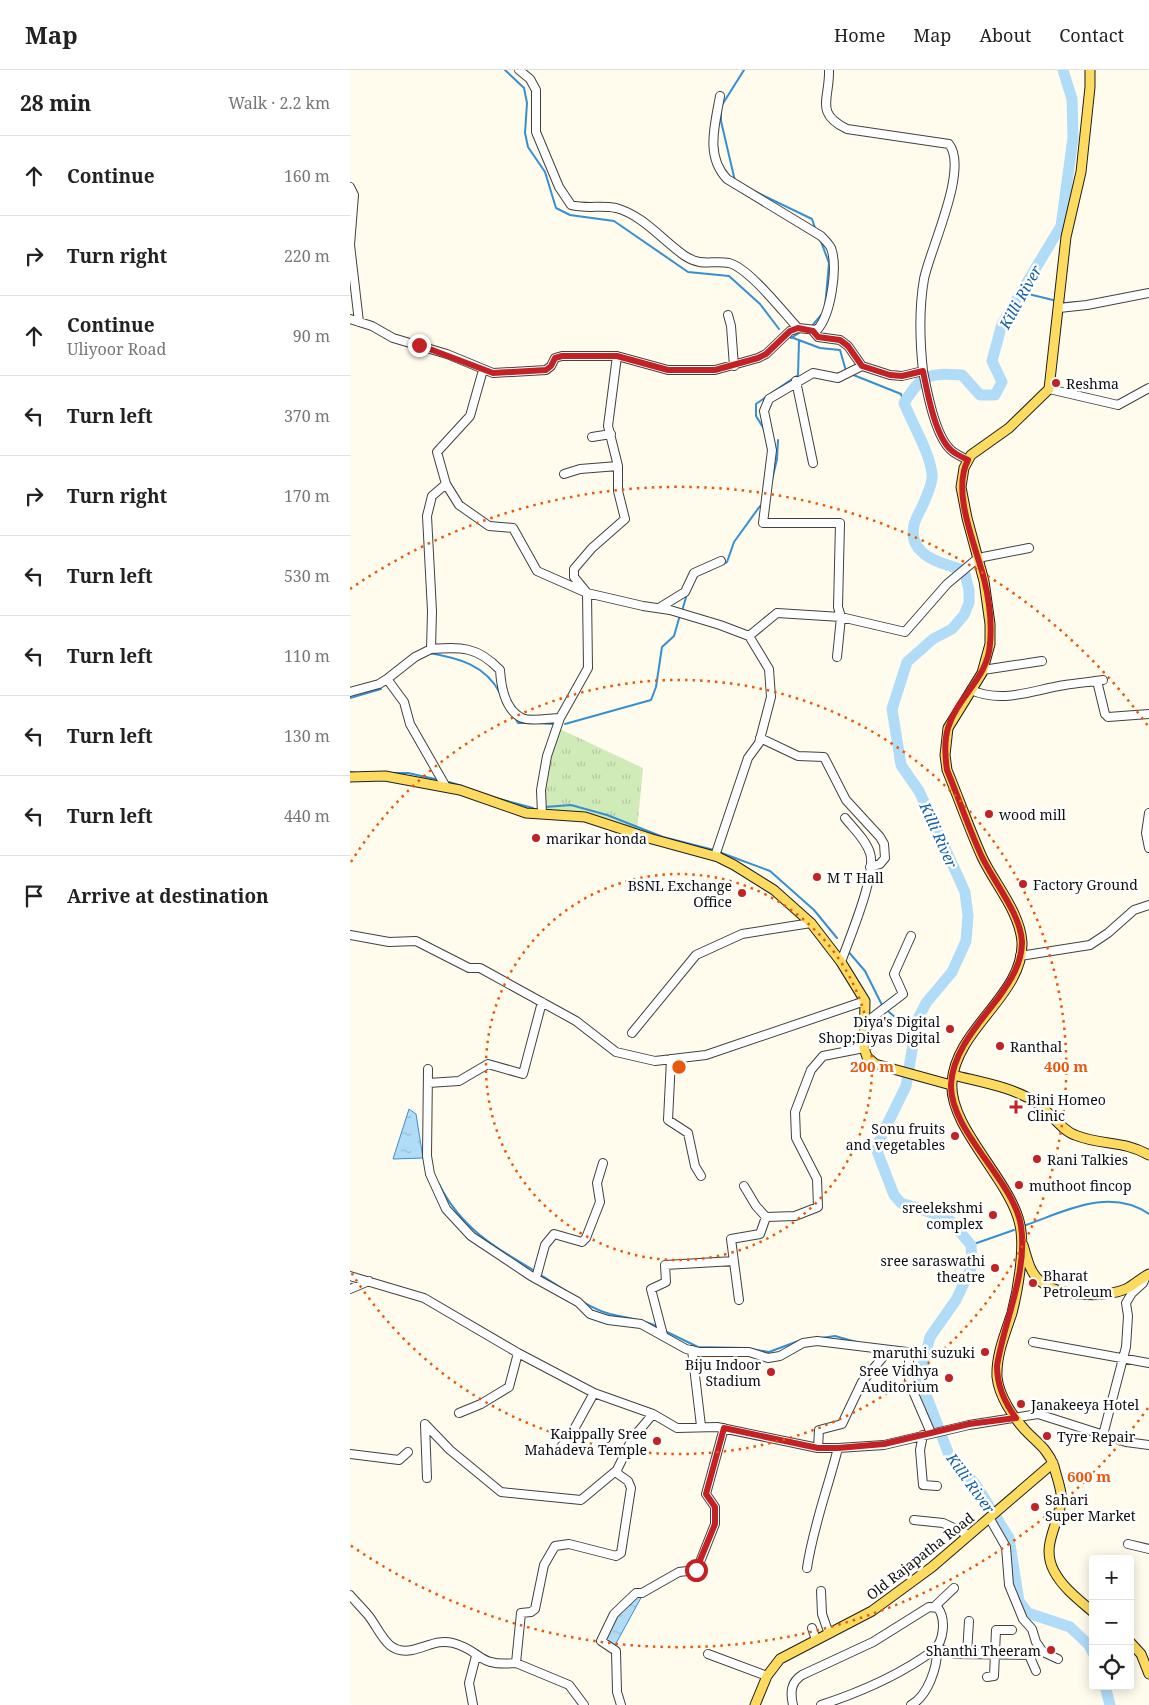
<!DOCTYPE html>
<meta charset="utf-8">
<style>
body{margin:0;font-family:"Noto Serif",serif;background:#f2f2f2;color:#222}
.controls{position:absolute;right:15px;bottom:15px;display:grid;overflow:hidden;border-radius:5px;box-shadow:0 2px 12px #0003}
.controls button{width:45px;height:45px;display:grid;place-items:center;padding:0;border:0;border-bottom:1px solid #e0e0e0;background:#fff;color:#222;font:25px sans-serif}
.stop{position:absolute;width:15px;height:15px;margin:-11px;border:4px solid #c32124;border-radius:50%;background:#fff}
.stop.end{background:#c32124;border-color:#fff;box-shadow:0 1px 5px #0008}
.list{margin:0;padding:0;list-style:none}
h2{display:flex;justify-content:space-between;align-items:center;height:65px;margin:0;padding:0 20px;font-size:21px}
h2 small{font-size:16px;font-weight:400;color:#767676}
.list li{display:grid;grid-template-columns:32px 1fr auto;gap:15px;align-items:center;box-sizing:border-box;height:80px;padding:0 20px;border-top:1px solid #e0e0e0}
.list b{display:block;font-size:19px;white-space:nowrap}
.list p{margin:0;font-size:16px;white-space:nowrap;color:#767676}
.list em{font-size:16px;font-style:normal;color:#767676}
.icon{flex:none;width:28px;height:28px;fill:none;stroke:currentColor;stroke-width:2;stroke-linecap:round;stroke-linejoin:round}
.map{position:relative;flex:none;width:799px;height:1635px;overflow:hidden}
header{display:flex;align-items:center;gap:30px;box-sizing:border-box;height:70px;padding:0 25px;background:#fff;border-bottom:1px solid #e0e0e0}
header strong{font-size:24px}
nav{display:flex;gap:28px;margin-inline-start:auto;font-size:18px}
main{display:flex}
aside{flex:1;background:#fff}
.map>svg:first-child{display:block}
</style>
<header>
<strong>Map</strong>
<nav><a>Home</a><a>Map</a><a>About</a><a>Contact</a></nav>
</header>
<main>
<aside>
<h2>28 min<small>Walk · 2.2 km</small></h2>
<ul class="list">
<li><svg class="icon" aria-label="ahead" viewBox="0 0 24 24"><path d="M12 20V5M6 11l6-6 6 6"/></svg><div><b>Continue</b></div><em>160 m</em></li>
<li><svg class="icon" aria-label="right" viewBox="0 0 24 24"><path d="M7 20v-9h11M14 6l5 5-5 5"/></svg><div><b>Turn right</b></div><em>220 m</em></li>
<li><svg class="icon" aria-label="ahead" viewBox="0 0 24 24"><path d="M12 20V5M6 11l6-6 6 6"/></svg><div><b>Continue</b><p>Uliyoor Road</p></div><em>90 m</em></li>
<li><svg class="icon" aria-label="left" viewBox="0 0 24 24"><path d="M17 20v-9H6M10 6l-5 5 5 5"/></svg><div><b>Turn left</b></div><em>370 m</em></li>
<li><svg class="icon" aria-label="right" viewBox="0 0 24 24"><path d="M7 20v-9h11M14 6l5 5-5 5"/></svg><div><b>Turn right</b></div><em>170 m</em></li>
<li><svg class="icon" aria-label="left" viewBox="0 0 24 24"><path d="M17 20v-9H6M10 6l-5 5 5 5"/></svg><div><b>Turn left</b></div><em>530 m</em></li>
<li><svg class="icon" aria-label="left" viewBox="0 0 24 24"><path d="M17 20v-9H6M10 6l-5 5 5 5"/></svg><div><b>Turn left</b></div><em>110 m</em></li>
<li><svg class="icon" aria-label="left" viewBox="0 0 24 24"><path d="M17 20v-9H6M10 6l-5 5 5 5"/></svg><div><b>Turn left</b></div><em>130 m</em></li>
<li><svg class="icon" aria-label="left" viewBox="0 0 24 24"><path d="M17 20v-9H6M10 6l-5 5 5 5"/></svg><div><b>Turn left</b></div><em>440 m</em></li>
<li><svg class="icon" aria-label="arrive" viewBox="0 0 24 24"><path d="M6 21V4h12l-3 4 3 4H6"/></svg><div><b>Arrive at destination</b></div></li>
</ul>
</aside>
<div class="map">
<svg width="799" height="1635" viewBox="0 0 799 1635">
<defs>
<pattern id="grass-tufts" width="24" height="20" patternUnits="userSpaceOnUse" patternTransform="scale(1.25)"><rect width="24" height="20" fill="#d0ebb7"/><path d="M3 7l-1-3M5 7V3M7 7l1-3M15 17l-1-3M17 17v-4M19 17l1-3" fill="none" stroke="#b1c89c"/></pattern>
<pattern id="water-ripples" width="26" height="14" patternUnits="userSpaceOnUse" patternTransform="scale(1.25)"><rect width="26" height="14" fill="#b1dcf8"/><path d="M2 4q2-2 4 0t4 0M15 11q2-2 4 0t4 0" fill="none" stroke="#97bcd3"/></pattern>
</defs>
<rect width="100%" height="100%" fill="#fffcee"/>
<path fill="url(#grass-tufts)" d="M210,659L293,698L287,761L212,741L199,743L190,735L198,694Z"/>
<path fill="url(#water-ripples)" stroke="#368fd2" d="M59,1039L66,1044L73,1088L43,1089Z
M287,1524L292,1526L264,1577L256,1571L265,1546Z"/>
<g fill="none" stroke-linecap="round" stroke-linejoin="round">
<path stroke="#368fd2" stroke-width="2" d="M155,0L174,18L177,33L175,63L178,77L195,102L206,138L220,145L264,151L338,202L379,206L410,234L429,259
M372,35L394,0
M371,40V51L385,111
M400,119L462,149L465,158
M470,169L479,193L475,237
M670,222L703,230
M715,233L730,232
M461,257L472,244
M438,266L470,278L490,280L496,301
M441,268L449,263
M501,304L551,324L554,333
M420,324L448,305L449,271
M414,359L406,346V334L416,327
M422,410L427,389L428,370
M373,494L377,492L384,472L410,436
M346,506L360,500
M332,541L337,524
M79,583C109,588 135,595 150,623
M0,628L31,619
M164,646L168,653H180
M187,653L203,654
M215,654L301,630L306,617L312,577L324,566L330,545
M0,702L6,703
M43,703H58L85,709
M99,712L112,716
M142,727L183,738
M195,737L221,735L257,745L313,767L364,780
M369,782L420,801L464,840L487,868
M497,880L515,901L533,937
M539,942L565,964
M89,1114C110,1157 145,1178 185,1201
M676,1155C716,1141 760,1117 799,1144
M621,1175L664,1160
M189,1204C212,1217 235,1237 260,1244C280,1249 288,1248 309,1257
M315,1261L348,1277L395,1278L419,1282L451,1270
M471,1268L485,1266L510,1273
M559,1279L575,1281"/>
<path stroke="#b1dcf8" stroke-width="11" d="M713,0L722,29L723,68L711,156L652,254L642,291L652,312L645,325H630L612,305C578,303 572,304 554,333C562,353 580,383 582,404C583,413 578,422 575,430C572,438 566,447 564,455C557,485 591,494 614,500L619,520V533L614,545L602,559L583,569L557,592L542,639L551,695L569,721L615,822L618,846L616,871L602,902L576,933L567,951L556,1016L529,1071L527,1081L544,1125L551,1133L598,1148L621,1175L622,1196L606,1230L580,1267L571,1302L575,1322L599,1385L626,1415L659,1468L669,1531L678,1543L720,1557L739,1575L743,1583
M755,1616L760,1635"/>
<g stroke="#414141" stroke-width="10">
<path id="minor" d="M169,0L180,9L186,20V62L209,117L221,135C236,139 251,135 266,138C293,145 313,171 335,186C352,197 362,190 379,193C399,198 433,242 448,258
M479,0C480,29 464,43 497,59L599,74C619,99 580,179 574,209C569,238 570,273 573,301
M0,117L4,125L0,175L9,252
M709,238L737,235L799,223
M378,245L381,256L384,296
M0,249L22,256L43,268L97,284L143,303L196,300L201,296L205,288L212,286H267L318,300H365L408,288L416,284L440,261L448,258L467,260C481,245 488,197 481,178C479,174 474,169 471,166L377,109C355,86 365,55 370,26
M463,261L468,267L490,270L498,276L512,296L540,305L552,306L573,301C577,321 585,366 601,380C605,384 612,387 618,390
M133,300L120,346L87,382L96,414L109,435L139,456L163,458L187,501L237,523L293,536L320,540L370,555L399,566L419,599L421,627L409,673L398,688L365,786
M446,311L463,393
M699,319L768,335L799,318
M242,367L261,364
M214,404L230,399L268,396L258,356L267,286
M309,538L335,522L344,503L371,491
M399,566L427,543L491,547L555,562L597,514L628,488L679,478
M81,579C111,577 127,576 150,600C151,616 155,640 172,648C181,652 200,648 210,648
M487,587L491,547L488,537L490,453H413L422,380L414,341L419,329L463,303L488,308L512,296
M633,600L692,591
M37,609L65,587L81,579L82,541L77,446L82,426L96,414
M747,611L755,644L758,647L799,644
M621,620C653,634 682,620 715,615C727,613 740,612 753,610
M0,622L29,614L37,609L54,632L60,654L96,717
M410,668L448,686L474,687L496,730L530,767L534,774L535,788L530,794L520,797
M799,743L796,763L799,778
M192,744L191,720L197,686L210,648L238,598L237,523L224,507V499L242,478L275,449L268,421V396
M0,865L39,872L66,871L119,898H130L226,951L266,982L305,991L356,985L515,931
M670,886L740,875L758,863L784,840L799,835
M491,892C499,869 527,804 520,783C516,770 504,759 495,748
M515,953L553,924L544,904L561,866
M282,963L346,885L392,864L461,853
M321,989L318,1050L338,1063L345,1096L351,1106
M78,999L77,1086L80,1104L96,1139L121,1166L181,1206L228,1232L240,1244L258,1250L291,1254L336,1279L349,1282H399L418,1288L430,1286L453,1273L467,1271L557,1282L559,1288V1312L581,1363
M78,1013L109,1011L138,994L173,1004L192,932
M394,1116L406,1136L416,1147
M0,1206L74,1228L168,1283L244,1323L303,1344L327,1358L367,1357L468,1378H488L534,1375L619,1355L688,1344L776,1372L799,1375
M186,1208L195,1175L204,1164L232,1172L236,1168L250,1132L247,1113L253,1093
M0,1219L19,1211
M389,1230L381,1169L410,1164L416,1147L445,1146L468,1137L467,1109L446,1068L445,1042L461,1000L473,986L514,978
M313,1265L301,1219L316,1212L315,1195L384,1191
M683,1272L799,1293
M342,1280L351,1356
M109,1343L131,1334L159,1317L168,1283
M573,1365L570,1380L573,1415L587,1416
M753,1365L776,1277L778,1246L776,1233L782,1223L793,1213L796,1206
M468,1378L469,1360L492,1354L512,1312L539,1280
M208,1381L222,1363L244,1323
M0,1384L49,1390L58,1382
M77,1408L75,1354L100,1380L151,1422L231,1430L267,1400
M640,1449L656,1477L659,1515L673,1549L682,1559L686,1572L693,1582L708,1589
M564,1450L593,1453L619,1465
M778,1474L799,1479
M457,1498C463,1457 478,1418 488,1378
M471,1521L472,1544L479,1564
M0,1525C6,1532 12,1538 18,1545C31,1561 36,1585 62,1580C77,1577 88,1569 103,1573C133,1581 126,1597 166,1593
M584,1537L604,1518
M462,1558L466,1570
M358,1584L417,1606
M617,1584L619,1551
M637,1607L644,1606L646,1560H662
M123,1635L119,1613L126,1586
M234,1635L219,1615L166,1593L171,1543L181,1542L185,1539L194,1495L205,1476L219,1474L266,1486L271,1483L281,1418L278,1411L268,1404L267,1400L282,1369L303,1344
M271,1635L267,1622L266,1581L251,1571L264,1544L286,1523H292L329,1502L346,1500L348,1497L365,1454V1437L356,1424L374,1358
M443,1635C440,1622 441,1612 452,1605L523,1572L579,1537L588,1538C596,1549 594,1571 584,1580C550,1605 511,1622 471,1635
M561,1635C578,1626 588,1596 587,1578L605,1584L679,1585L686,1601"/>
</g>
<g stroke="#1f1f1f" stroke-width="11">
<path id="major" d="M740,0V17L731,102L716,167L699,319L659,358L621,385L614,398L611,417L617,448L634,511L640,554V574L632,603L598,658L595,685L597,700C609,729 619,758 632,787C644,813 670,842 672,872C674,925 606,958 602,1012C598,1057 661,1110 670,1155C675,1178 668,1220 662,1243C655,1264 646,1285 647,1307C649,1326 663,1347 675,1360C686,1372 698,1379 704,1396C706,1405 710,1415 711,1424C713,1451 689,1473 704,1501C713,1518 729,1530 743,1542
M0,707L35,706L110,720L176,743L235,747L302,769L368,787L384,795L424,820L461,853L491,892L515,931L514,978L517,987L525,994L601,1015
M603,1005C630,1012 663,1017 687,1033C700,1042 711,1060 725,1065C752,1076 773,1070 799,1085
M673,1175C677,1187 679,1201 689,1210C707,1227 754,1228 776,1219C784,1215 791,1208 799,1204
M780,1572L791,1584L799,1604
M405,1635L417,1606L430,1589L522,1541L582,1497L703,1393"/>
</g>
<use href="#minor" stroke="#fff" stroke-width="8"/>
<use href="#major" stroke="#fddb61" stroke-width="9"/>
</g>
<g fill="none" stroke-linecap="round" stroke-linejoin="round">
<path stroke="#c32124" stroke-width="6" d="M69,275L143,303L196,300L201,296L205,288L212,286H267L318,300H365L408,288L416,284L440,261L448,258L463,261L468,267L490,270L498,276L512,296L540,305L552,306L573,301C577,321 585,366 601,380C605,384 612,387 618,390C601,422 626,476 634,509C639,529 642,553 640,574C638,608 607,627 598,658C594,671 595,686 597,700C609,729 619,759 632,787C644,812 671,845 672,872C672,893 661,910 649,927C630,952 602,982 601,1015C600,1061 664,1111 671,1156C678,1203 654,1251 647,1296C647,1316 654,1332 666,1348L619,1354L534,1374L488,1378H468L374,1358L356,1424L365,1437V1454L346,1500"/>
</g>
<g fill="none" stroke="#e8590c" stroke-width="2.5" stroke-dasharray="2.5 5">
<circle cx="329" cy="997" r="193"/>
<path d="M1 792A387 387 0 1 1 1 1202"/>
<path d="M798 1338A580 580 0 0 1 0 1475M0 519A580 580 0 0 1 798 656"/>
</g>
<g fill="#c32124" stroke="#fff" stroke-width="2">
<circle cx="706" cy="313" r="5"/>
<circle cx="639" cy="744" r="5"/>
<circle cx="186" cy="768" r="5"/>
<circle cx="467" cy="807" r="5"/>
<circle cx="673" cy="814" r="5"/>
<circle cx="392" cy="823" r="5"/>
<circle cx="600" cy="959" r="5"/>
<circle cx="650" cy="976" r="5"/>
<path d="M663.5 1029.5h5v5h5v5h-5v5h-5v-5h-5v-5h5z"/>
<circle cx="605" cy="1066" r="5"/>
<circle cx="687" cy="1089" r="5"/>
<circle cx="669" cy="1115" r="5"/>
<circle cx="643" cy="1145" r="5"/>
<circle cx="645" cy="1198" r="5"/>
<circle cx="683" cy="1213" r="5"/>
<circle cx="635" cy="1282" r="5"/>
<circle cx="421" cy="1302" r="5"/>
<circle cx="599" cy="1308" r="5"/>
<circle cx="671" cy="1334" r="5"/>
<circle cx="697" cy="1366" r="5"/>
<circle cx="307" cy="1371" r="5"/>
<circle cx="685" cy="1437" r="5"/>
<circle cx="701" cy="1580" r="5"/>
</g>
<g text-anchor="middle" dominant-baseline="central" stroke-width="5" stroke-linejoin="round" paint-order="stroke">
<g font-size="14" fill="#0e0e0e" stroke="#fff" text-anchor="start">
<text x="716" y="313">Reshma</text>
<text x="649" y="744">wood mill</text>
<text x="196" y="768">marikar honda</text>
<text x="477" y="807">M T Hall</text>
<text x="683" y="814">Factory Ground</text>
<text x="382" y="815" text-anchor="end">BSNL Exchange<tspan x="382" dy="16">Office</tspan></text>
<text x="590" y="951" text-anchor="end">Diya's Digital<tspan x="590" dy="16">Shop;Diyas Digital</tspan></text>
<text x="660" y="976">Ranthal</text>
<text x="677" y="1029">Bini Homeo<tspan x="677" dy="16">Clinic</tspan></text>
<text x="595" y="1058" text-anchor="end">Sonu fruits<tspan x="595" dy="16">and vegetables</tspan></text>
<text x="697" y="1089">Rani Talkies</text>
<text x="679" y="1115">muthoot fincop</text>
<text x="633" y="1137" text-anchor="end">sreelekshmi<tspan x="633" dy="16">complex</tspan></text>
<text x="635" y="1190" text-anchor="end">sree saraswathi<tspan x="635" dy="16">theatre</tspan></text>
<text x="693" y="1205">Bharat<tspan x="693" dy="16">Petroleum</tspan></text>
<text x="625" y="1282" text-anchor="end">maruthi suzuki</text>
<text x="411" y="1294" text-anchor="end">Biju Indoor<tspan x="411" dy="16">Stadium</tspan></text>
<text x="589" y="1300" text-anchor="end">Sree Vidhya<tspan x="589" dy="16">Auditorium</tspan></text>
<text x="681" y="1334">Janakeeya Hotel</text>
<text x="297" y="1363" text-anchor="end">Kaippally Sree<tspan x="297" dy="16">Mahadeva Temple</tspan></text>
<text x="707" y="1366">Tyre Repair</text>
<text x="695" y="1429">Sahari<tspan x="695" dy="16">Super Market</tspan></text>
<text x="691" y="1580" text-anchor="end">Shanthi Theeram</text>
</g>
<g font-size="14" fill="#0e0e0e" stroke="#fff">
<text transform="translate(570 1486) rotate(-38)">Old Rajapatha Road</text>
</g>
<g font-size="15" font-style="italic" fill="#1260a4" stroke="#fff">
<text transform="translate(670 227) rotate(-61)">Killi River</text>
<text transform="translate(589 765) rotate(66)">Killi River</text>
<text transform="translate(621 1413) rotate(54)">Killi River</text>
</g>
</g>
<circle cx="329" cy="997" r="8" fill="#e8590c" stroke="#fff" stroke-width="2.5"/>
<g font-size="15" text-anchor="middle" font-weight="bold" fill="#e8590c" stroke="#fff" stroke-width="5" stroke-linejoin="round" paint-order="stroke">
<text x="522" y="1002">200 m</text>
<text x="716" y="1002">400 m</text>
<text x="739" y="1412">600 m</text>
</g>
</svg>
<div class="controls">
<button>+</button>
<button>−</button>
<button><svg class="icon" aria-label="locate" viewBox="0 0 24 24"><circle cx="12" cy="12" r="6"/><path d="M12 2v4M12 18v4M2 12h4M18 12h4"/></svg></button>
</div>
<div class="stop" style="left:346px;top:1500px"></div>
<div class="stop end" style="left:69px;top:275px"></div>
</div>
</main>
